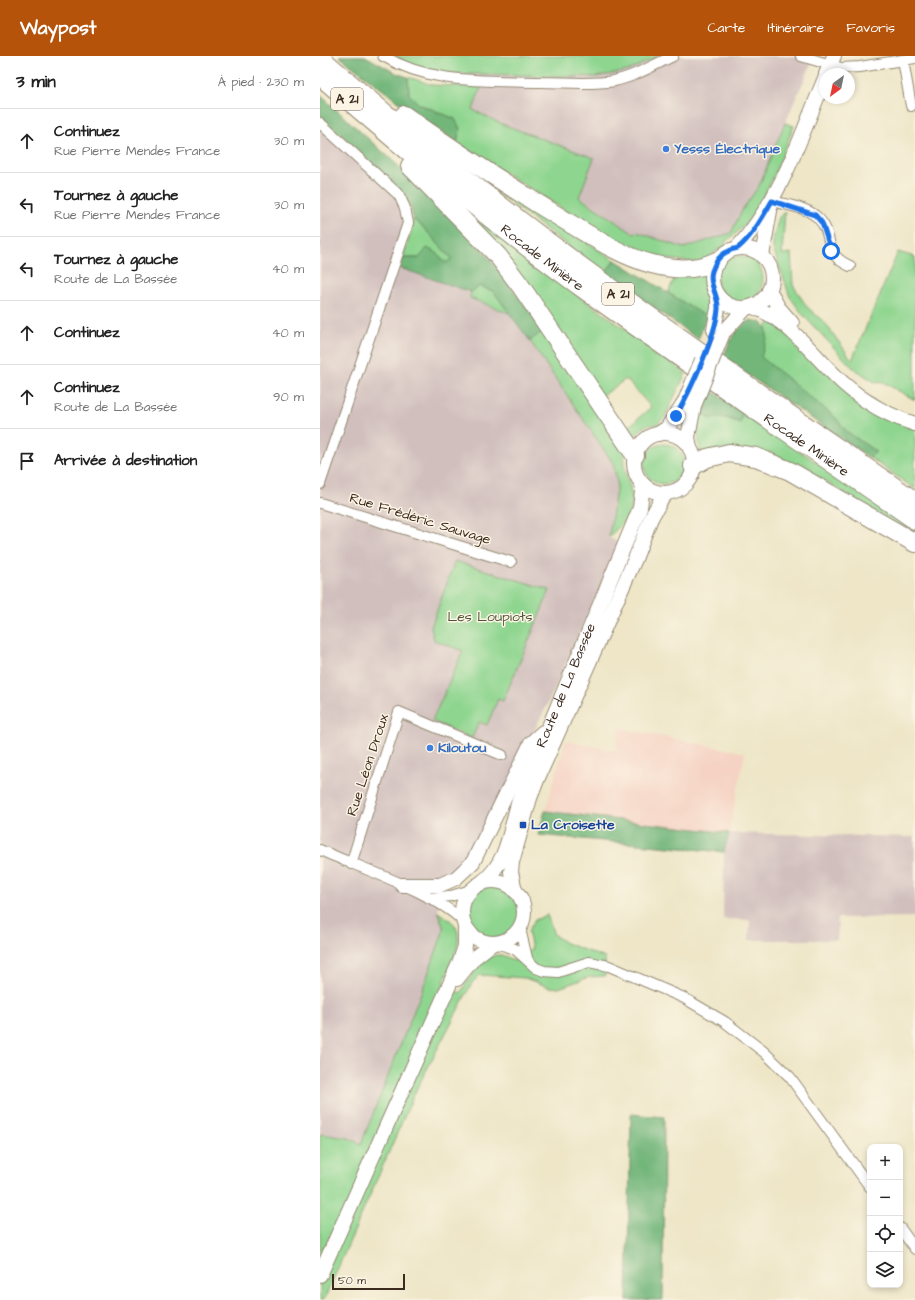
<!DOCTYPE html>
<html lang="fr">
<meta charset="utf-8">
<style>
body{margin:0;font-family:"Architects Daughter",sans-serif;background:#f2f2f2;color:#222}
.controls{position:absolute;right:12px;bottom:12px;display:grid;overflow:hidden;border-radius:8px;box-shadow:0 2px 6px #0003}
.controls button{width:36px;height:36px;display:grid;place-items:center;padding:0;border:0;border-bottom:1px solid #e0e0e0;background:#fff;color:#222;font:20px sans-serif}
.compass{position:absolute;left:499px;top:12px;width:36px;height:36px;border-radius:50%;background:#fff;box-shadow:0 2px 6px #0003;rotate:213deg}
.scale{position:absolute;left:12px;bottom:10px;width:73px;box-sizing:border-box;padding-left:4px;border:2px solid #3b2a1e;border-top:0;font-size:11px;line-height:14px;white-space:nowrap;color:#3b2a1e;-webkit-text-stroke:3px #fcf5e5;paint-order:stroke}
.stop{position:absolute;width:12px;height:12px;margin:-9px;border:3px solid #1a73e8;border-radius:50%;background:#fff}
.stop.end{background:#1a73e8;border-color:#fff;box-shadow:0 1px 4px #0008}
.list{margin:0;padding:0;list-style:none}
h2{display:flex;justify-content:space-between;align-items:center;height:52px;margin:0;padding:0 16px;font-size:17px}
h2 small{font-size:13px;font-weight:400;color:#767676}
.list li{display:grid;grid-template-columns:26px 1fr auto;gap:12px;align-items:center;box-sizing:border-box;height:64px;padding:0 16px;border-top:1px solid #e0e0e0}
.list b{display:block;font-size:15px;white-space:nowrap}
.list p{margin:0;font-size:13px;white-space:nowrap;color:#767676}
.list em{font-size:13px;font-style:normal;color:#767676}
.icon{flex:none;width:22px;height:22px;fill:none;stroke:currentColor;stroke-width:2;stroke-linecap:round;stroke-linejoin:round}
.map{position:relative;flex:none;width:595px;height:1244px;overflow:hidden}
header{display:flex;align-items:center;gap:24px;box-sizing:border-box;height:56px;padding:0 20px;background:#b45309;color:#fff}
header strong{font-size:19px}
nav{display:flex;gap:22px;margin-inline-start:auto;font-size:14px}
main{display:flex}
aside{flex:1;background:#fff}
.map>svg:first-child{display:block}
</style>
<header>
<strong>Waypost</strong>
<nav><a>Carte</a><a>Itinéraire</a><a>Favoris</a></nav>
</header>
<main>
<aside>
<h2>3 min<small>À pied · 230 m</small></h2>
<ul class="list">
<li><svg class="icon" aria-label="ahead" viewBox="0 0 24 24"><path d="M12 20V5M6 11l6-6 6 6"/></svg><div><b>Continuez</b><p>Rue Pierre Mendes France</p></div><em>30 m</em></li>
<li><svg class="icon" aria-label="left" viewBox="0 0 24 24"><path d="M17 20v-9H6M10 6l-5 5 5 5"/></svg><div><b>Tournez à gauche</b><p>Rue Pierre Mendes France</p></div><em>30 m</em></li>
<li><svg class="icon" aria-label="left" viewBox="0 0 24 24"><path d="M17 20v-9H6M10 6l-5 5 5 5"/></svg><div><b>Tournez à gauche</b><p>Route de La Bassée</p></div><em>40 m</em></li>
<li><svg class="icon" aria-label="ahead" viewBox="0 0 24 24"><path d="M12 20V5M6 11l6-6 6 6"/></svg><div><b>Continuez</b></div><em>40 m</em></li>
<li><svg class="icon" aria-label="ahead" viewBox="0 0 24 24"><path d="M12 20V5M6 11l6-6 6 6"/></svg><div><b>Continuez</b><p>Route de La Bassée</p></div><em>90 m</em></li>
<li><svg class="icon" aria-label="arrive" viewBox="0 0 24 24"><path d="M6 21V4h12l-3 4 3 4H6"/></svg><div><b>Arrivée à destination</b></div></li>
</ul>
</aside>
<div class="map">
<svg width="595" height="1244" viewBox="0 0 595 1244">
<rect width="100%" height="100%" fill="#fcf5e5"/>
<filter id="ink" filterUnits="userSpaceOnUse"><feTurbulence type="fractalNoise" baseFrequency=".025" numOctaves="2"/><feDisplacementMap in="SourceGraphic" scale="8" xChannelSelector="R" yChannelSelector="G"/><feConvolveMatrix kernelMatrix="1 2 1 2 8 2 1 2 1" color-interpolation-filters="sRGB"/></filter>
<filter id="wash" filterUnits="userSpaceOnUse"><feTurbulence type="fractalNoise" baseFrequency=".012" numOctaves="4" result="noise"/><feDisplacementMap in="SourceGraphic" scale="16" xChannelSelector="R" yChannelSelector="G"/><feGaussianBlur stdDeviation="0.9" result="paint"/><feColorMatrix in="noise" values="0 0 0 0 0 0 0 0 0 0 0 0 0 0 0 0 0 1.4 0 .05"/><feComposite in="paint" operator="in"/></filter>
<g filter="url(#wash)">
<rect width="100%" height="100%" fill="#eee6c7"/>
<path fill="#f5d2c3" d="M299,672L425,697L409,777L225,755L245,685L296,695Z"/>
<path fill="#d1bfbd" d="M63,0H495L475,44L439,130L422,154L411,177L364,192L317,176L314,178L259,140L274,103L182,68L153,54L164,25L134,24Z
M0,67L79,139L88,167L72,214L80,212L151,236L150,242L191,258L293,407L297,427L289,481L299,487L229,645L155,794L136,816L123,824L118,856L124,873L105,927L41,1088L28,1082L0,1078Z
M409,777L595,781V861L518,862L517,884H429L430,864L403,863L404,796Z"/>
<path fill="#8ed58f" stroke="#648056" d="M74,0H339L308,15L276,21L123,17L100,12Z
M88,21L113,29L161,31L153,54L182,68L274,102L259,141L314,178L317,176L364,192L411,177L422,154L439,130L465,67L474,70C459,107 441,163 406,185L405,189L380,207L332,201L296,186L137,87L140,73L135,63L99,48L89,38Z
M170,125L295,204L285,217L167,129Z
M465,156L462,198L471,197L473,229L487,251L505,267L532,304L578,196L595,201V344L563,326L556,327L532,311L483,259L470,241L453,192V183L459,161Z
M93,163L102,170L132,203L125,207L117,197L99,202H83L92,173Z
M163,167L198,196L366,317L344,362L337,368L325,370L312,382L306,373L331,351L306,323L282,340L160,170Z
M397 223a23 23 0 1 1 46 0a23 23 0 1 1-46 0Z
M385,217V233L388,241L385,245L388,253L387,261L348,237L356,218Z
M160,230L173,235L191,258L150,242L151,236Z
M451,264L511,318L595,371V433L550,402L556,396L526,375L516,362L440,301L447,282L446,271Z
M224,274L305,394C298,420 323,437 306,463C302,469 294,475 289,481L297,427L293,407L210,285Z
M382,353V357L388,362H407L420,367L423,356L595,474V482L515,431L450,396L445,398L380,397L377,369Z
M324 408a20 20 0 1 1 40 0a20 20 0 1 1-40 0Z
M135,505L230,534L183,645L178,643L167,669L159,666L152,682L112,665L143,595L114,584L111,571Z
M147 856a26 26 0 1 1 52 0a26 26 0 1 1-52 0Z
M118,856C123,860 130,863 134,868C146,883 129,913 123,928L140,937C149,925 162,898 180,899C184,899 190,903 194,905L212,893L208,875L215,864L227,859L234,879L246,887L285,902V920L269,921L239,932L229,931L205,922L160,919L152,927L96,1034L4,1244H0V1078L28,1082L41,1088L105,927L124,873Z"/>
<path fill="#72b67a" stroke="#56704c" d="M19,0H45L76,17L88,21L89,38L99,48L135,63L140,73L137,87L81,48Z
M0,39L144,169L224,274L210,285L173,235L160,230L151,236L80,212L83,202H99L107,192L117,197L125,207L132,203L102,170L93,163L91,151L85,140L0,59Z
M295,204L387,261L378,283L285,217Z
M431,264L441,266L446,271L447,282L441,301L516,362L526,375L556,396L550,402L403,302C409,287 415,272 431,264Z
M390,334L423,356L420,367C416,365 411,363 407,362C398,360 384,367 382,353Z
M225,755L409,777L404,796L218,779Z
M311,1058L344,1061L343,1244H307Z"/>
</g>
<g filter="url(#ink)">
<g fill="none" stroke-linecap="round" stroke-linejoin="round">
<g stroke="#948872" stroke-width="12">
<path id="street" d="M63,0C113,29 165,24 221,26C245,26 270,29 294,25C314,21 334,9 353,0
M481,0L521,12L540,11L595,2
M583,4L591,50
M0,67L79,139L85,152L88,167L0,428
M452,145C466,149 488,151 499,163C515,180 501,197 530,210
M0,447L191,506
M0,794C40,812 112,835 143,865
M31,808L79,656L182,699
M109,842L131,840L151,834
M202,865L201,877L207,902
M177,887L195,893L216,912L224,915L238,916L269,906L289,910L364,942L405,966L444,996L470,1021L550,1131
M580,1172L595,1193"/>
</g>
<g stroke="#948872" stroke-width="16">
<g id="secondary">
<path d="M506,18L514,0"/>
<circle cx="422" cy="222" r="30"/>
<path d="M417,192C461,144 481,80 505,22"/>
<path d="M442,200L450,155"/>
<path d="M449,234L458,251L472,267"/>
<path d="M433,251C468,262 496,303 523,327C543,345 569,360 595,368"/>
<path d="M394,274L398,252V241"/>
<path d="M403,277L425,253"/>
<circle cx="344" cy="407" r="30"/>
<path d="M338,378L347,372L365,345"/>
<path d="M370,393L368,381L374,350"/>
<circle cx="173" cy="856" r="31"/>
<path id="s1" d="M161,827C190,806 190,769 201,738L320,452L323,428"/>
<path d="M82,829H120L136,822L153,806L211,687L223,676"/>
<path d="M195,835L191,816L192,806L210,742L217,724L315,503L331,462L341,444L347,437"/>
<path d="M137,923L154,902L173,887"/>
<path d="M0,1219L140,905L145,890V869"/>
</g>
</g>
<g stroke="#948872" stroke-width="20">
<g id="highway">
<path d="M0,1C186,166 391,304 595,445"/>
<path id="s2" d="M0,20C88,96 178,172 273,240C379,316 487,390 595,464"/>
<path d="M84,59C136,96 190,131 246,165C273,181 301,200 332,208C354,214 376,215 397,205"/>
<path d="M90,110L178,200L200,229L315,399"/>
<path d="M373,410L387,402L409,397L436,401L470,415L595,487"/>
</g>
</g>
<use href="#street" stroke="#fff" stroke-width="10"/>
<use href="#secondary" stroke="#fff" stroke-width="14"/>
<use href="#highway" stroke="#fff" stroke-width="18"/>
<g stroke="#948872" stroke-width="16" stroke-linecap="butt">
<path id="secondary-bridge" d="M365,345L382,304
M374,350L403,277"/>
</g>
<use href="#secondary-bridge" stroke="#fff" stroke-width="14"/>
</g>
</g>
<g fill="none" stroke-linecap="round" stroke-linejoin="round" filter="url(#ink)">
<path stroke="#1a73e8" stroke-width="5" d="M356,360C370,335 396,280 398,253C399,239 388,229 392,215C395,206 401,198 409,195C412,193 415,193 418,192C432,181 443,160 452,145L495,159L502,167L511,195"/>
</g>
<g fill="#3f7fe0" stroke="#fcf5e5" stroke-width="1.5">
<circle cx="346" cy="93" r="4"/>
<circle cx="110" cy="692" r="4"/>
</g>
<rect fill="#1a4fb4" stroke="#fcf5e5" stroke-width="1.5" x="199" y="765" width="8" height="8" rx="2"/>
<g text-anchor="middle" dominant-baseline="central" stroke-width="3" stroke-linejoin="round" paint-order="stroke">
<g fill="#fcf5e5" stroke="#75675a" stroke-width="1">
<rect x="11" y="32" width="32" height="22" rx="3"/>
<rect x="282" y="227" width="32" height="22" rx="3"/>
</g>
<g font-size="13" font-weight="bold" fill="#3b2a1e">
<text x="27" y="43">A 21</text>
<text x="298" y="238">A 21</text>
</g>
<g font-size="14" font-weight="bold" fill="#366cbe" stroke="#fcf5e5" text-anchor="start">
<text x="354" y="93">Yesss Électrique</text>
<text x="118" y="692">Kiloutou</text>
</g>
<g font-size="14" fill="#3b2a1e" stroke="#fcf5e5">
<text stroke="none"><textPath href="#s2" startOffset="287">Rocade Minière</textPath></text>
<text stroke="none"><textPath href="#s2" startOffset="611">Rocade Minière</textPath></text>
<text transform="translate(100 463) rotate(17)">Rue Frédéric Sauvage</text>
<text stroke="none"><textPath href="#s1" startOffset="217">Route de La Bassée</textPath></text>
<text transform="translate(48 709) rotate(-72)">Rue Léon Droux</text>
</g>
<g font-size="14" fill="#50553a" stroke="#fcf5e5">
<text x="170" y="561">Les Loupiots</text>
</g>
<g font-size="14" font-weight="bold" fill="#164399" stroke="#fcf5e5" text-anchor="start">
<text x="211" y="769">La Croisette</text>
</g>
</g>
</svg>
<div class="controls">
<button>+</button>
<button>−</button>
<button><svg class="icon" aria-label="locate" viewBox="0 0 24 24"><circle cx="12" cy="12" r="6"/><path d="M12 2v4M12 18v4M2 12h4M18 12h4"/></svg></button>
<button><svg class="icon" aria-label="layers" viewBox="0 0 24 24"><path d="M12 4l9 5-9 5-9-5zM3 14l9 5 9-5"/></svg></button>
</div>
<svg class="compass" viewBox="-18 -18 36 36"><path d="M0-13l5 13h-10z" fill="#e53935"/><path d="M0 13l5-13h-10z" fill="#767676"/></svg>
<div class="scale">50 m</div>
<div class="stop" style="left:511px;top:195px"></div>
<div class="stop end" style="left:356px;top:360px"></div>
</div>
</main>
